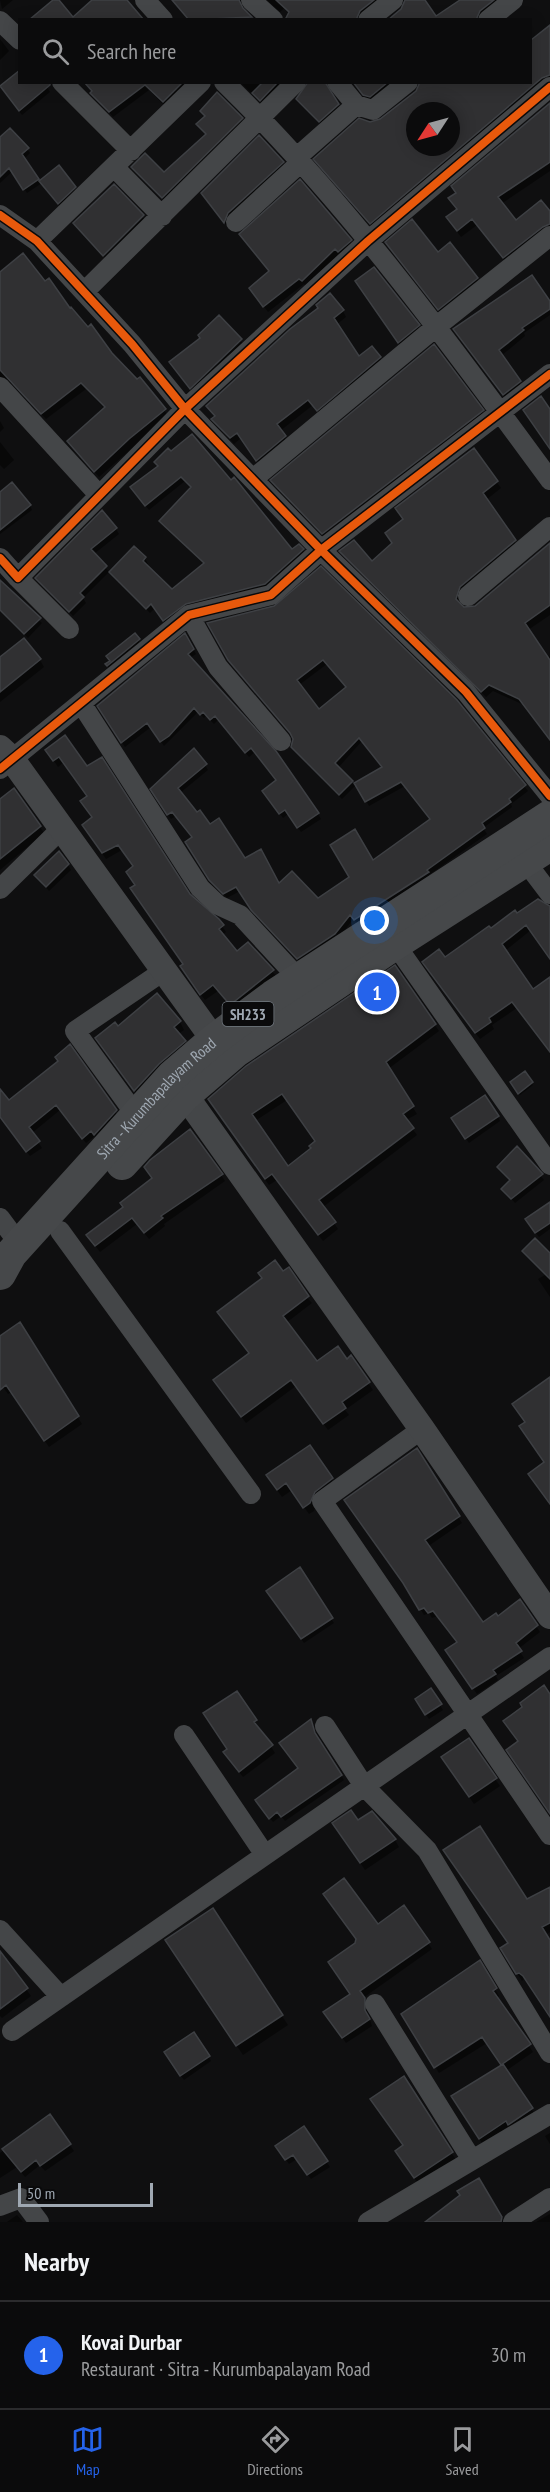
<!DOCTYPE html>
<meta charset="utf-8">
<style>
body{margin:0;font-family:"PT Sans Narrow",sans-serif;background:#19191a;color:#f1f3f6}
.compass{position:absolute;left:406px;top:102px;width:54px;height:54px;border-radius:50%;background:#0b0b0c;box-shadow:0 3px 15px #0003;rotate:234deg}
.scale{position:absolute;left:18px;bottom:15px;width:135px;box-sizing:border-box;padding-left:6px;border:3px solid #9fa8b2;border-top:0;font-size:16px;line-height:21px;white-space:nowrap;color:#9fa8b2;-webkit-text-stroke:4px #0a0a0b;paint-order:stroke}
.you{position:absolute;left:375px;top:921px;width:21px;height:21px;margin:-15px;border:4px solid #fff;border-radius:50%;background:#1a73e8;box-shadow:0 0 0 9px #1a73e833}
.badge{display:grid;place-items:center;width:39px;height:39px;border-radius:50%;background:#2563eb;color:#fff;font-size:20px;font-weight:700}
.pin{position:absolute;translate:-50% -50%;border:3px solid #fff;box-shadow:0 2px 6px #0006}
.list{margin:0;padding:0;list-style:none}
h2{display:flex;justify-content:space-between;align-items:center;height:78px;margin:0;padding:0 24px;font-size:26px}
h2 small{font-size:20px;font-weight:400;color:#9a9b9d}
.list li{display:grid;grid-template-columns:39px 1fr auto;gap:18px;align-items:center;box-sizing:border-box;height:108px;padding:0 24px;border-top:2px solid #2b2b2d}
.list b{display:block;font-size:22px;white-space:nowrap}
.list p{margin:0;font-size:20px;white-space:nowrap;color:#9a9b9d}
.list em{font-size:20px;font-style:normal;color:#9a9b9d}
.icon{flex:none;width:33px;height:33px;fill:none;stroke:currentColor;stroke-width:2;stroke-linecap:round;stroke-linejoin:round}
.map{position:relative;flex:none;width:550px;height:2222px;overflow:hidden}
.search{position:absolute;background:#0b0b0c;box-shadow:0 3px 15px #0003;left:18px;right:18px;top:18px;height:66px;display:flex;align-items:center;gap:15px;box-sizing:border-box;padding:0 21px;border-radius:0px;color:#9a9b9d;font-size:22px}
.sheet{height:186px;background:#0b0b0c}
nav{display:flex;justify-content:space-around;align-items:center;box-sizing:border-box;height:84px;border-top:2px solid #2b2b2d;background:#0b0b0c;font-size:16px;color:#9a9b9d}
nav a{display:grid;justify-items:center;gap:3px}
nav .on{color:#2563eb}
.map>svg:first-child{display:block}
</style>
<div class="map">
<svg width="550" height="2222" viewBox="0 0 550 2222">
<rect width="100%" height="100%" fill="#0f0f10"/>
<path fill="#0007" fill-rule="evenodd" d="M0,0H13L2,9Z
M174,0H246L243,9L253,20H190Z
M267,0H293L280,12Z
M320,0H387L364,20H301Z
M405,0H423L436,18L462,0H505L483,20H389L402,10Z
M550,26V82L374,229L319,165L370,123L381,121L417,92L530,82V40ZM415,111H451V147H415Z
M0,39L9,51L0,60Z
M19,72L20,82L47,87L50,92L22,115L0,87Z
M84,82H195L167,108L149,90L113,117Z
M240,82H288L264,106Z
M309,82H332L328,91L342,111L323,127L298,99Z
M352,82H400L374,103L368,101Z
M550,105V171L501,204L516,222L550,213V232L507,264L477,225L461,237L447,218L458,210Z
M202,111L241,119L245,125L166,203L133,167L164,174L207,135L198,124L205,117Z
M0,137L27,149L30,153L24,159L39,182L58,167L77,193L61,208L42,183L27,193L13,171L0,183Z
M283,163L285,167L230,218L227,226L205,198Z
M114,186L147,222L108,261L75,223Z
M350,241L354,247L306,287L304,284L268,312L250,288Z
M387,243L438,254L477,279L481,285L443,315Z
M0,274L69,310L169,416L99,477L69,441L105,409L86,389L46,419L14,385L2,381L0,378Z
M359,286L418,326L421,331L401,347Z
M550,303V315L524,333L525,336L501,356L522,387L506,399L458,334Z
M343,311L346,317L336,325L359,358H380L383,364L321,416L313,405L280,431L288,443L261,466L241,438L234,444L217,425L212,412Z
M219,317L244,345L193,392L174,367Z
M482,411L486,418L327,540L272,481Z
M0,421L4,428L0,432Z
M0,442L14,460L4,469L0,465Z
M473,450L501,488L486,500L518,547L460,598L461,606L470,610L550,544V615L528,630L547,658L550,656V740L524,705L493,691L486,697L341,551L372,563L393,543L404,520Z
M159,467L231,482L291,551L303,550L306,556L268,589L167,625L155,608L150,613L111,573L145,558L148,564L146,566L172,591L204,564L160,521L192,489L185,481L149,510L135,492Z
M0,493L30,505L32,510L0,534Z
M116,529L119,534L94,554L109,572L83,598L86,603L73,616L37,578Z
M0,585L42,623L28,638L0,610Z
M209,624L456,701L528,791L511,804L512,807L483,828L487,834L429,875L431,878L357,924L354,918L338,939L301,963L256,915L240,891L227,898L214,885L187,842L193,838L176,816L171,819L152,789L205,765L208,770L180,793L245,860L279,885L318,900L431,820L405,786L369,806L357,784L342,799L295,752L292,747L293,736ZM327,664L347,688L319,711L299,685ZM362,741L383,768L354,785L338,768Z
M135,635L141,644L109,668L107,664Z
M185,636L196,654L190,658L274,752L318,814L321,819L301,832L288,814L283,818L267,796L278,781L255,752L249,757L219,719L214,724L206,716L204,718L198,712L164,746L151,727L125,747L99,706Z
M0,659L40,660L44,667L0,702Z
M47,750L87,768L189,896L222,926L226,932L222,935L237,953L248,944L277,977L235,1011L218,991L205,1000L185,973V965L135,867L122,850L106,859L87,831L94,818L88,797L64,762L58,767Z
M0,801L40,827L44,833L0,870Z
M68,865L71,870L49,891L36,876Z
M550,906V958L531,930L505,951L532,991L550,979V1051L517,1008L492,1025L494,1029L480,1039L428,969L517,915Z
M395,968L439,1031L388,1069L417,1114L406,1120L417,1135L323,1207L338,1229L323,1241L277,1180L269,1185L214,1106ZM287,1100L316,1142L313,1149L288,1168L255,1121Z
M157,995L180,1022L184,1030L178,1034L189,1049L139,1098L101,1045Z
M60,1062L119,1116L98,1140L95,1136L86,1143L60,1110L32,1133L42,1148L30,1156L0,1116V1091L8,1102Z
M524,1073L533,1085L520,1095L512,1083Z
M498,1117L500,1121L469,1143L453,1118Z
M517,1148L544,1180L515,1203L503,1189L511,1181L498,1167Z
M221,1175L225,1181L164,1224L165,1226L149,1239L137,1224L100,1252L88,1236Z
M550,1204V1229L539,1237L530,1225Z
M524,1251L550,1255V1297L538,1279L545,1275Z
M283,1273L312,1303L286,1323L316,1363L346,1361L351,1358L373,1390L345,1410L349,1415L328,1430L296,1386L246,1423L219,1387L250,1354Z
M19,1324L82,1424L49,1447L12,1392L8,1394L0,1383V1338Z
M309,1447L336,1486L318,1499L314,1511L309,1514L292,1490L282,1497L272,1483Z
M416,1450L462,1523L427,1547L483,1624L498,1619L520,1601L540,1632L518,1649L524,1658L496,1676L498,1680L477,1694L450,1656L458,1643L437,1616L432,1618L429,1613L424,1615L408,1588Z
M299,1569L334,1623L304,1643L270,1596Z
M431,1691L443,1710L429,1719L417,1700Z
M237,1693L275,1753L243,1777L229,1759Z
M313,1725L317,1738L344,1780L285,1821L281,1816L273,1822L260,1806L300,1769Z
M447,1765L495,1779L500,1786L474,1804Z
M357,1822L395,1840L399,1847L365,1870L339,1831Z
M550,1889V1932L545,1935L550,1942V2016L524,1979L522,1981L502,1948L509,1944L527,1901Z
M325,1895L378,1926L428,1943L432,1949L363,1998L372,2026L346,2043L329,2018L351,1994L358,1940Z
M173,1950L282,2016L288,2025L243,2055Z
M0,1953L31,1996L2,2018L0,2016Z
M479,1962L499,1996L496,1998L533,2052L506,2071L536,2116L484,2146L457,2104L503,2066L487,2043L439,2073L403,2014Z
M168,2057H209L211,2061L184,2080Z
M50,2116L74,2151L45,2171L40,2165L25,2177L17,2167L0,2178V2153Z
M304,2128L330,2167L311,2179L297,2159L289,2164L280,2151Z
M550,2133V2144L545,2136Z
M451,2152L456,2160L419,2185L401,2158Z
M550,2214V2222H536Z
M17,2215L23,2222H7Z"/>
<path fill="#303032" stroke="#3e4044" stroke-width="1.5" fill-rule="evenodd" d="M53,0H59L73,17L92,0H127L144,20H29Z
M172,0H239L243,8L252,17L189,20Z
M276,0H374L360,11L356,20H285L289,12Z
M405,0H425L436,16L460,0H494L480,11L476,20H388L401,9Z
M550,25V75L542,78L370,224L313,159L359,118L370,122L380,119L416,91L420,82H531V40ZM415,111H451V147H415Z
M20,70V82H50V85L19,111L0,86Z
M84,82H183L163,102L145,85L109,112L90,93L92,91Z
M263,82H278L260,101L252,93Z
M308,82H325L339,104L319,122L296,99Z
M353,82H388L370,97L363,95Z
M217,92L243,118L162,198L131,167L145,153L164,172L206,134L196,124L205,116L200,111Z
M550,103V162L498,197L516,220L541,200L550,211V224L543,227L503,258L472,219L457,231L446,217L457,209L448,198L456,193L451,186Z
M10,128L29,148L22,154L39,179L23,190L9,168L0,177V137Z
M259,135L284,162L228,213L224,223L201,193Z
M59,165L76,187L58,204L39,181Z
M300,179L352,240L338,252L335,249L302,281L299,279L263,307L249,288L269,271L239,234Z
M114,184L144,215L103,256L73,223Z
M412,219L438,252L450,242L478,278L438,310L385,242Z
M23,253L45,281L49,278L70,308L71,307L88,327L91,324L112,353L137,379L140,377L166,409L129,439L94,472L67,441L105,407L81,383L41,414L0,370V272Z
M374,267L420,325L398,343L355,281Z
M532,275L550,301V309L522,328L524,330L499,350L521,381L503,395L453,329Z
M330,293L344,310L334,318L359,356L372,346L381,357L317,411L308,400L277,424L286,436L256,461L237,433L230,438L211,419L215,416L206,406L290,329L318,308L316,305Z
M219,315L242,339L190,389L169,362L200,338L198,335Z
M434,344L484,410L322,534L270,480Z
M541,396L550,409V449L523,410Z
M192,434L231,480L234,477L238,482L292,549L299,544L304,549L265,584L186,604L163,621L151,604L146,609L109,572L134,546L146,557L143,561L172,589L204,563L159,521L191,487L181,477L145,506L130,487L158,466L154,462L168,448L171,451Z
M474,448L498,481L483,493L516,540L460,587L456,599L464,607L475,606L550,543V605L525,623L550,660V740L519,699L489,685L481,692L339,551L354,540L372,561L392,543L385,533L403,519L395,508Z
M12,482L31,505L0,530V492Z
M102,510L117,528L91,549L107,566L80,593L84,597L69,612L35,578Z
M321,566L457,700L526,785L509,799L511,802L482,823L485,828L427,870L429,872L354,920L350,915L335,934L297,959L251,910L236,887L223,894L209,880L185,842L192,837L172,812L167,815L150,789L194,748L207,764L178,788L197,812L200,810L210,824L219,818L245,858L261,849L279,883L292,871L318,898L349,877L330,845L355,829L373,860L430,819L401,782L365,802L354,783L382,767L359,738L335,763L353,781L339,795L291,747L293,739L290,733L228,660L207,623L274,606ZM323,660L346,687L319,709L297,680Z
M0,580L41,618L24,634L0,610Z
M135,633L140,639L107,666L105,664L110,661L106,656Z
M185,633L194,649L188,654L276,751L319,813L297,828L285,810L279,814L262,791L276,780L251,748L245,753L215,716L210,720L203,712L200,715L194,708L169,736L160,742L147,723L121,743L97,706Z
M24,638L41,659L0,692V657Z
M65,735L87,766L102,757L190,894L219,919L224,925L219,929L237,951L248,942L274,970L230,1005L213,985L200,995L180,966L183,964L130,888L135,885L126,872L133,866L118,845L102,853L82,825L92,817L80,801L87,796L59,757L53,761L45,750Z
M14,788L41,826L0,859V799Z
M59,851L69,864L46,887L34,875Z
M538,899L550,906V959L526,925L502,944L533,989L550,977V1052L512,1002L489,1018L491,1022L475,1033L422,962L439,949L445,957L489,926L491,928L515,910L517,913Z
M395,965L436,1024L386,1062L414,1106L403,1114L414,1128L319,1200L336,1222L318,1235L272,1174L265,1179L208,1099L246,1066ZM282,1094L315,1141L309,1146L311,1148L288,1166L252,1114Z
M157,993L181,1021L174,1027L186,1041L159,1064L134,1091L95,1038L115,1022L118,1026Z
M70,1044L117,1110L94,1135L91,1131L82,1139L56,1105L29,1127L40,1141L26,1152L0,1117V1089L9,1100L58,1061L55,1057Z
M525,1071L533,1082L518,1094L510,1082Z
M485,1095L499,1116L465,1139L451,1118Z
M190,1129L223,1174L161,1216L163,1218L144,1233L132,1218L95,1246L86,1235L123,1207L120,1203L152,1178L144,1167L150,1160Z
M517,1146L543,1174L511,1199L501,1189L510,1180L497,1167Z
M550,1202V1223L535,1233L525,1219Z
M535,1238L550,1253V1279L522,1251Z
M275,1260L283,1271L289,1267L309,1296L283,1316L317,1361L338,1346L347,1359L351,1355L370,1382L342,1402L346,1408L323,1424L291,1380L241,1417L213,1380L249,1353L217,1312L262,1278L258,1273Z
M20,1322L79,1416L44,1441L6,1385L0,1390V1336Z
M550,1377V1504L528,1474L544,1462L519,1426L525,1422L512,1404Z
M310,1445L333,1478L315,1492L310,1503L303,1508L286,1483L277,1490L266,1475Z
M417,1448L460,1516L425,1540L483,1622L496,1613L498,1616L520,1599L538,1625L516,1643L522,1651L493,1670L496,1674L472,1689L445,1650L457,1642L433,1611L428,1613L424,1608L419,1610L403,1583L344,1500Z
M300,1567L333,1618L301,1639L266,1591Z
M544,1685L550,1694V1814L506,1750L518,1741L503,1721L522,1707L520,1703Z
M431,1688L442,1704L425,1715L415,1699Z
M237,1691L257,1720L254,1722L273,1745L239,1772L223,1752L227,1749L203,1713Z
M311,1719L315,1733L342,1775L281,1817L277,1812L269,1819L255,1800L298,1768L279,1743Z
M469,1738L497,1778L469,1797L441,1757Z
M351,1810L358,1820L372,1811L396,1839L360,1863L332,1823Z
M480,1826L527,1899L550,1887V1923L542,1927L550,1940V2017L523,1976L519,1973L516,1974L500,1948L508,1943L443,1850Z
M344,1878L378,1924L404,1905L430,1942L360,1991L365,1998V2010L370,2019L342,2038L323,2012L350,1994L328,1962L355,1943L356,1939L323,1894Z
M213,1908L283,2015L236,2046L165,1940Z
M0,1951L28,1988L0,2009Z
M480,1960L497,1988L493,1991L531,2044L501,2065L482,2037L434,2068L401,2014Z
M194,2032L210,2056L180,2076L164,2052Z
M503,2064L533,2108L508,2125L506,2121L479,2139L451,2096Z
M404,2076L453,2152L414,2178L395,2151L403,2145L370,2099Z
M50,2114L71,2144L40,2166L36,2160L21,2172L2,2149Z
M304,2126L328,2161L307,2175L293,2155L285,2160L275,2146Z
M479,2178L502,2217L501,2222H425L460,2195L457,2191Z"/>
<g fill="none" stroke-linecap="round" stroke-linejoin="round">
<path stroke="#444648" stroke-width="20" d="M145,0L163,20
M251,0L273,20
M368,20L393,0
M488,20L513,0
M0,21L20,40
M62,82L131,151
M224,82C347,202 449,342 550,480
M337,82L356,105
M296,158L356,105L373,110L408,82
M114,167L162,216
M0,215L37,241L132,344L185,409L321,550L466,692L550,796
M236,222L300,163
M37,241L201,82
M84,292L296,82
M0,387L99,495
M253,479L437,326L550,236
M0,558L18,578L185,409L368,241L550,87
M18,578L69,629
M468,596L550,527
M189,615L218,667L281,741
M81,703L200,888L218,905L240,915L299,979
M0,769L189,615L271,595L321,550L550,374
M525,861L550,894
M0,889L62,828
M395,944L550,1165
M136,1115L75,1031L165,970
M0,1218L20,1245
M60,1231L251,1494
M422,1429L322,1501L550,1835
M325,1726L364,1786L427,1850L550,2053
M184,1735L265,1855
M0,1930L61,1997
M375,2004L472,2160
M12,2031L550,1657
M0,2206L21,2198L39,2222
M368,2222L550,2114
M513,2222L550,2198"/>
<path stroke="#444648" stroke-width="26" d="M0,748L11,758L214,1040
M175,1081L422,1429L550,1616"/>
<g stroke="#46484a" stroke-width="32">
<path d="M122,1164L185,1095L235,1052L395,944L550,845"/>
<path id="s1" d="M0,1274L11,1254L172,1076L214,1040L273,996L550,816"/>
</g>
<g stroke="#0a0a0b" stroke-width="11">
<path id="cycleway" d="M0,215L37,241L132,344L185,409L321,550L466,692L550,796
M0,558L18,578L185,409L368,241L550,87
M0,769L189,615L271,595L321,550L550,374"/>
</g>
<use href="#cycleway" stroke="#e8590c" stroke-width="8"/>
</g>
<g text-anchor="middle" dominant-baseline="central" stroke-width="4.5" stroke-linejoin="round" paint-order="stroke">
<rect fill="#0a0a0b" stroke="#727980" stroke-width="1.5" x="222.5" y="1002" width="51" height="24" rx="4.5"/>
<g font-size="15" font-weight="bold" fill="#9fa8b2">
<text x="248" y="1014">SH233</text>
</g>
<g font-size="16" fill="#9fa8b2" stroke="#0a0a0b">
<text stroke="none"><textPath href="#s1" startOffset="236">Sitra - Kurumbapalayam Road</textPath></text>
</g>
</g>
</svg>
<svg class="compass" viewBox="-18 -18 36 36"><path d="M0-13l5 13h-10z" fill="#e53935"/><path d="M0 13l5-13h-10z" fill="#9a9b9d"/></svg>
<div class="scale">50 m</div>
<div class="you"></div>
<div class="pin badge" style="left:377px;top:992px">1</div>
<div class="search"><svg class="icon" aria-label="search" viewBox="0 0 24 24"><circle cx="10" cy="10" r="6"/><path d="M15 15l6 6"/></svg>Search here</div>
</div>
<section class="sheet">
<h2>Nearby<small></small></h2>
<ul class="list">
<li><span class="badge">1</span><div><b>Kovai Durbar</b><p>Restaurant · Sitra - Kurumbapalayam Road</p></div><em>30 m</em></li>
</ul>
</section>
<nav>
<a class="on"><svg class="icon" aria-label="map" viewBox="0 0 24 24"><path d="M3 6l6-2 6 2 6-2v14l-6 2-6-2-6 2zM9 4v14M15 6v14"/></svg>Map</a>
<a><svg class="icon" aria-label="directions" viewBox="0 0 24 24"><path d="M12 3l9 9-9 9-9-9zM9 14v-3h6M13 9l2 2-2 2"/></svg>Directions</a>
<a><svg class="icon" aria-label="saved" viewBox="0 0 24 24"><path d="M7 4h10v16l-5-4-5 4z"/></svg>Saved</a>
</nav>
